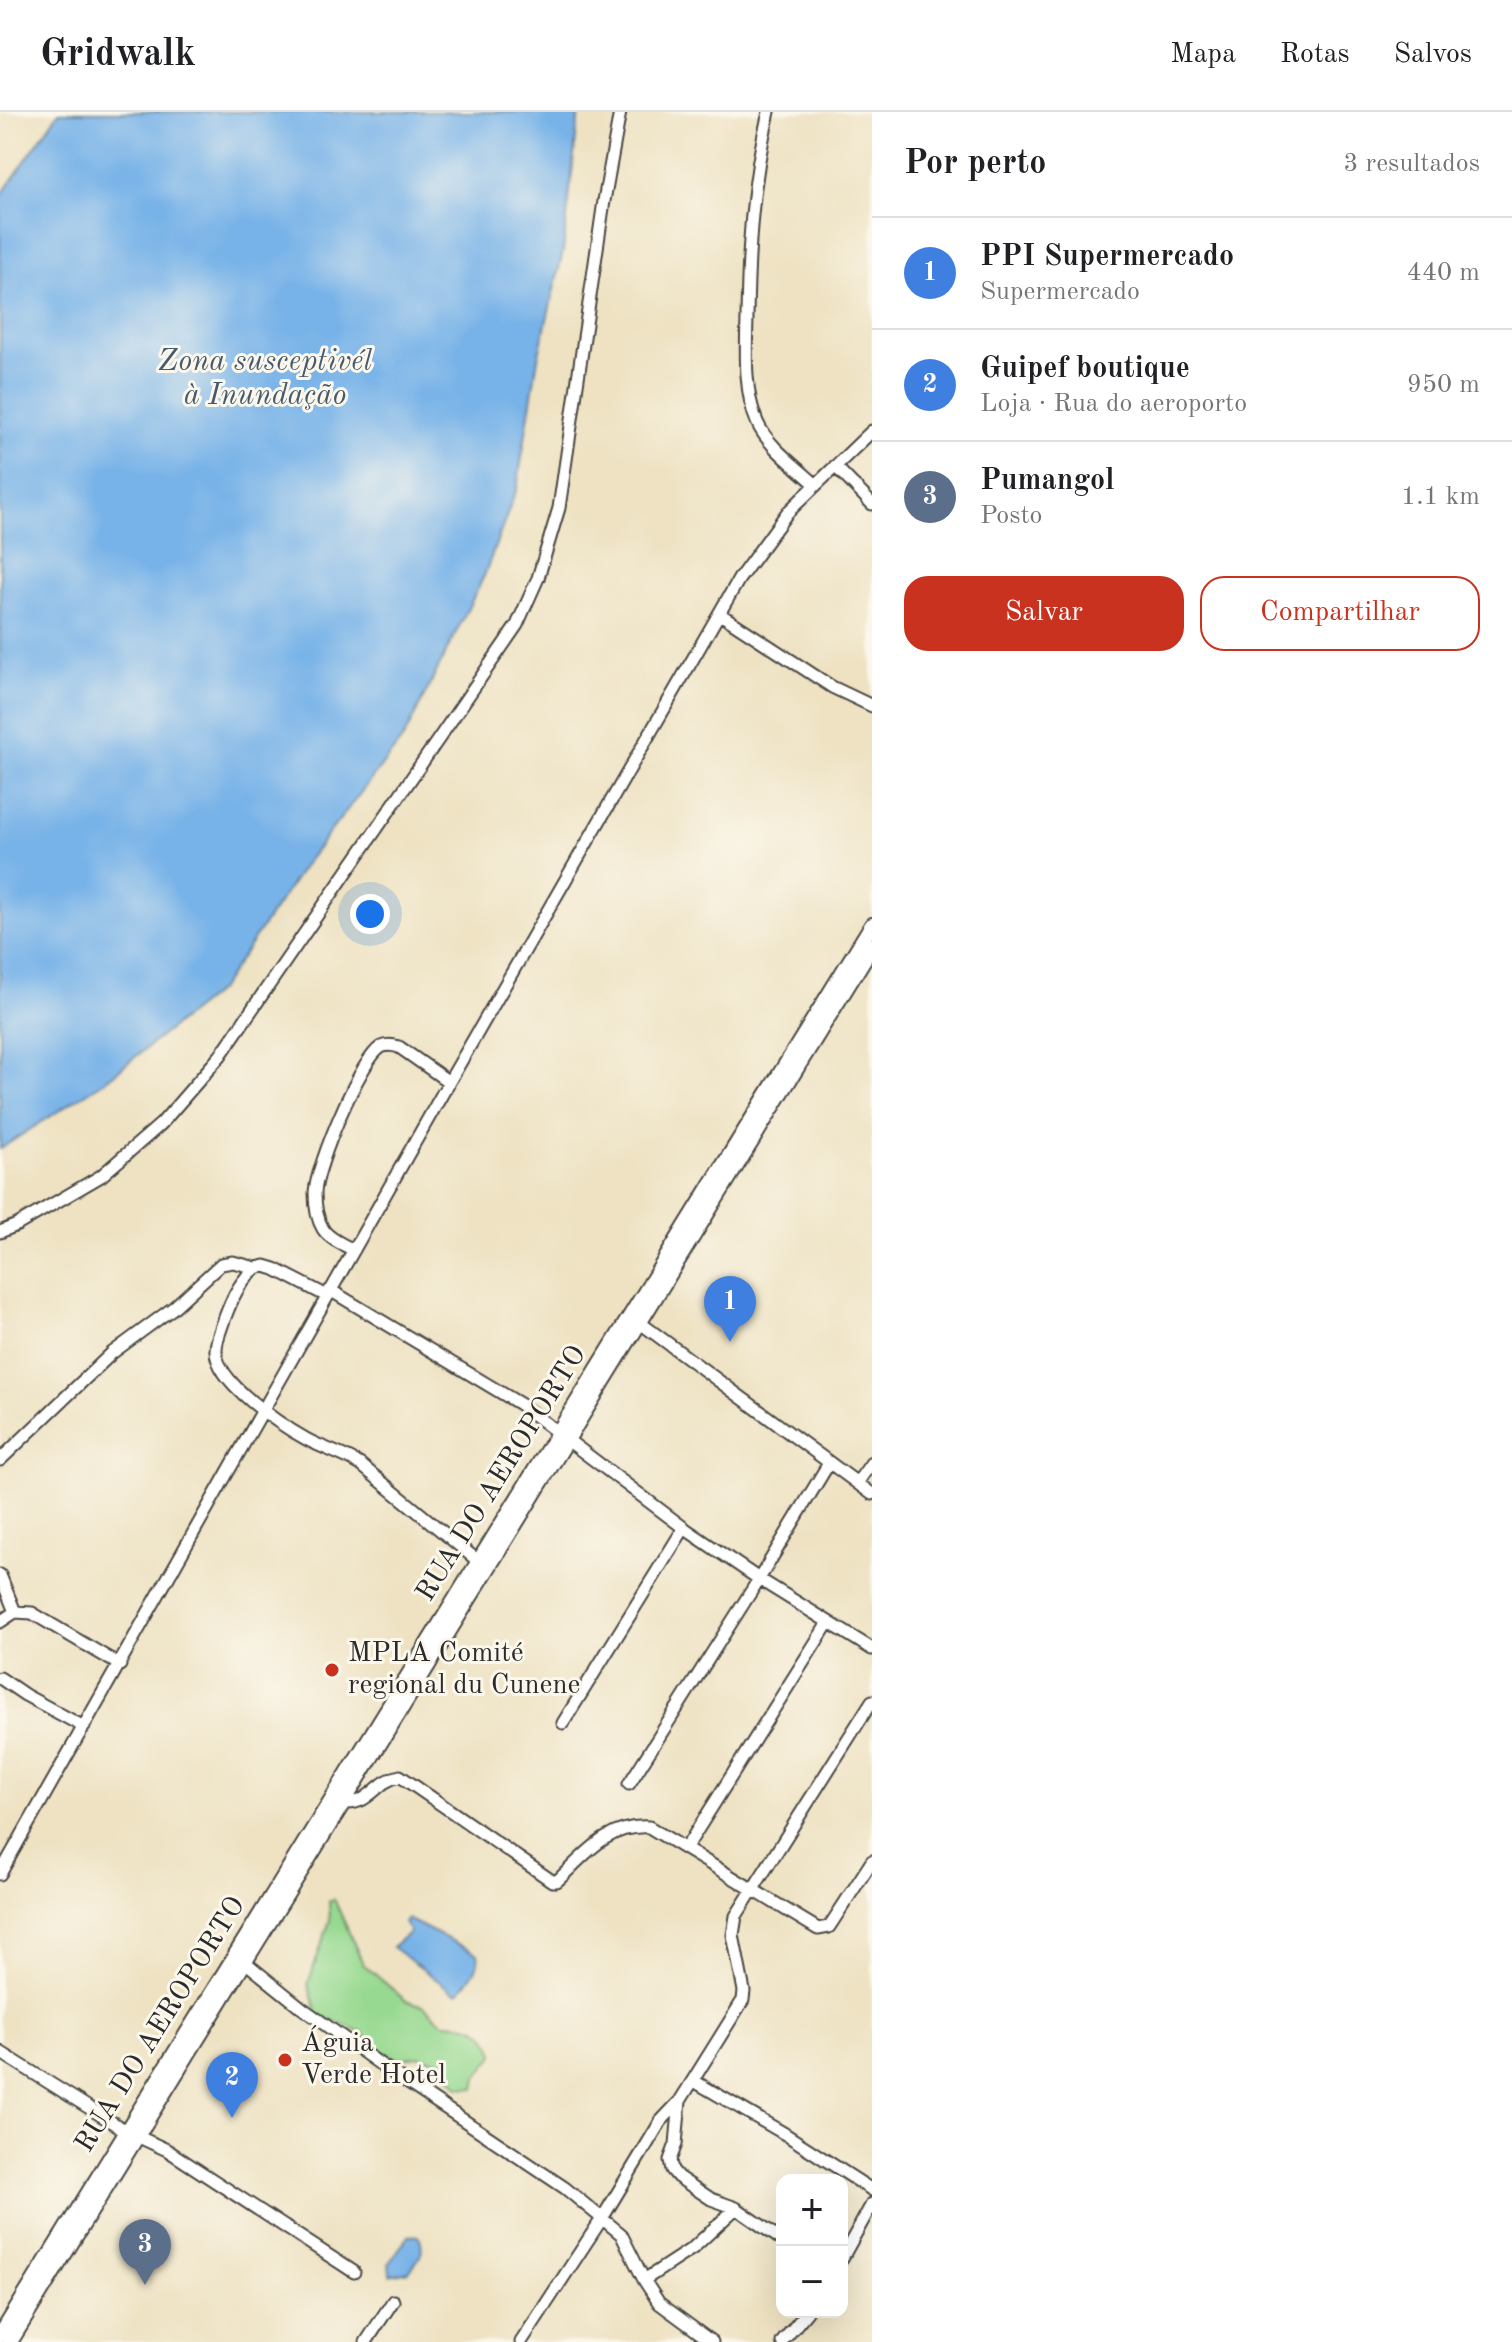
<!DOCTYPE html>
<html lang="pt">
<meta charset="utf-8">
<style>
body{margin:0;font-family:"Old Standard TT",serif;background:#f6f6f6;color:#202124}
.controls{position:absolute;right:24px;bottom:24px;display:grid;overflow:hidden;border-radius:16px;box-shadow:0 8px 32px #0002}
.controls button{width:72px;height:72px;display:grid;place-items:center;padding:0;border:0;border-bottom:2px solid #e0e0e0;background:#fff;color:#202124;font:40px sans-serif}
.you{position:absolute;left:370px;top:802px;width:28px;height:28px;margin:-20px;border:6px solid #fff;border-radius:50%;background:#1a73e8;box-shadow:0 0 0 12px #1a73e833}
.badge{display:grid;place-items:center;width:52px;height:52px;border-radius:50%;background:#c8321e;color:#fff;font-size:26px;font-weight:700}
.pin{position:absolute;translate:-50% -66px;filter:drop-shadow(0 2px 4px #0008)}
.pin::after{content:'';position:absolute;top:42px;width:28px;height:24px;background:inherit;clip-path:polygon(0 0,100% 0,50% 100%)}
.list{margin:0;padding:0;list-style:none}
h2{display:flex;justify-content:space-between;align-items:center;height:104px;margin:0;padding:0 32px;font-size:34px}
h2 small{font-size:26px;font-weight:400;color:#757577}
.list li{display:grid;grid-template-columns:52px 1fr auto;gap:24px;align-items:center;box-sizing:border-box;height:112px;padding:0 32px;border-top:2px solid #e0e0e0}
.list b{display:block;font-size:30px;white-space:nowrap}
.list p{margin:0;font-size:26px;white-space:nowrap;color:#757577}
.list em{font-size:26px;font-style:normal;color:#757577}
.actions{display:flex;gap:16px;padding:24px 32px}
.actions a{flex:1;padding:18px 0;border:2px solid #c8321e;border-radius:24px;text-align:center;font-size:28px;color:#c8321e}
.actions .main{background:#c8321e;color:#fff}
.map{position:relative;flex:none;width:872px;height:2230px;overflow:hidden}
header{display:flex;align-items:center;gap:48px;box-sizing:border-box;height:112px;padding:0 40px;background:#fff;border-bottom:2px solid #e0e0e0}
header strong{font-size:38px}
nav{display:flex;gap:44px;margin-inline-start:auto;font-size:28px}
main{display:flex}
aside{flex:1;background:#fff}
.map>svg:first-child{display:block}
</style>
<header>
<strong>Gridwalk</strong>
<nav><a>Mapa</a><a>Rotas</a><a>Salvos</a></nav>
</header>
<main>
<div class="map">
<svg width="872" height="2230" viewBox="0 0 872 2230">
<rect width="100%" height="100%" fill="#fbf7ec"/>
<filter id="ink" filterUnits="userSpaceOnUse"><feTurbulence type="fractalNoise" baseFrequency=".0125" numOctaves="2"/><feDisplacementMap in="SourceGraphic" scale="16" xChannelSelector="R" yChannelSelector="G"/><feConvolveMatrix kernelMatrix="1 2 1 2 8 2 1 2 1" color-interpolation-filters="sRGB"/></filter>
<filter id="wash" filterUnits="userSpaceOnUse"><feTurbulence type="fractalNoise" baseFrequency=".006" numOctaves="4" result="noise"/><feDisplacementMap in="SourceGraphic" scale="32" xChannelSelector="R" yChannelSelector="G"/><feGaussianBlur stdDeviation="1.8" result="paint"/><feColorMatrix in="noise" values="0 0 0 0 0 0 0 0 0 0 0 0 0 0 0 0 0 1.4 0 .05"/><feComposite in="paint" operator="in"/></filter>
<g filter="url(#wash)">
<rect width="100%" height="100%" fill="#eee2c2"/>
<path fill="#97d990" stroke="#61825e" stroke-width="2" d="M334,1787L363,1852L405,1888L424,1894L443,1911C470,1912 487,1913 494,1943L477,1965L475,1976L459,1975L435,1948L419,1944L399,1947L372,1935L362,1920L318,1903L308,1872L330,1808L329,1789Z"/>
<path fill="#77b2e8" stroke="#516e8a" stroke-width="2" d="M59,0H579L563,139L538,246L517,376L484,464L404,625L305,752L220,877L105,969L0,1037V85Z
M407,1807L478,1842C481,1857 468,1868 459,1880L455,1881L392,1835L410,1820L404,1811Z
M409,2123L419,2124C426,2140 419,2147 409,2159L390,2163L389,2151Z"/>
</g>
<g filter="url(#ink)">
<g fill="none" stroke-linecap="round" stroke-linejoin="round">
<g stroke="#484642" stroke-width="15">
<path id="minor" d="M769,0C752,68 748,137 747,207C746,240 744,279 757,310C768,335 796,354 815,372
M835,354L872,392
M720,502L832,575L872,594
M0,1120L17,1113L101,1064L161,1012L220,944L517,513L538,466L559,396L604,89L620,0
M354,1138C344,1133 329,1127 323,1117C317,1107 315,1093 315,1081C316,1055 360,948 381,935C387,932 393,933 399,935L449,970
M256,1156C239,1169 231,1189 224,1208C221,1217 216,1228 216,1238C215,1270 281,1313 306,1327C324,1337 344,1342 361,1353L478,1449
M330,1178L520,1292L684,1416L759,1467L872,1537
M639,1210L872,1382
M0,1348L112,1241L173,1196L221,1152L233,1150L256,1156L265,1154L275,1157L327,1184
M857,1371L872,1350
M0,1463L15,1500
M0,1510L15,1500L32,1501L120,1553
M0,1566L25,1583L84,1615
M563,1611L684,1416
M629,1672L759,1467L829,1351
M339,1690C369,1697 374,1669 400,1664L552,1769H557C585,1743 607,1712 649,1715L818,1817L829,1815L872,1749
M686,1736L828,1511
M0,1762L449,970L739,467L787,401L872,319
M245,1850L302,1896L384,1955L565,2076L621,2122L644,2168L659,2191L712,2230
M0,1940L126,2019L167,2038L354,2160
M694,1969L785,2022L872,2078
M782,2128L736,2096L711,2087L678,2065L672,2058L670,2048L676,2032L680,1989L743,1888L744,1879L733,1823L736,1804L872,1589
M842,2146L872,2092
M644,2168L693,2136L736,2096
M366,2230L393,2189
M521,2230L603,2105L661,2009L680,1989
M782,2230L807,2200"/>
</g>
<g stroke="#484642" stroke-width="18">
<path id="major" d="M0,2224L872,813
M10,2230L872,834"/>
</g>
<use href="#minor" stroke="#fff" stroke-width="11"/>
<use href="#major" stroke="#fff" stroke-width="14"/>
</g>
</g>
<g fill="#c8321e" stroke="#fbf7ec" stroke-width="3">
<circle cx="332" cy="1558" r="8"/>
<circle cx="285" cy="1948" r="8"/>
</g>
<g text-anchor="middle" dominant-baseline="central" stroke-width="6" stroke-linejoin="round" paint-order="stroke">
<g font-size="28" fill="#2b2b2b" stroke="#fbf7ec">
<text transform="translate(502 1362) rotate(-58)">RUA DO AEROPORTO</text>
<text transform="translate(161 1913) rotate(-58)">RUA DO AEROPORTO</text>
</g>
<g font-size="28" fill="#2b2b2b" stroke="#fbf7ec" text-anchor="start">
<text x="348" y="1542">MPLA Comité<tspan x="348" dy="32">regional du Cunene</tspan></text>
<text x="301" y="1932">Águia<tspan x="301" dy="32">Verde Hotel</tspan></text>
</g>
<g font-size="30" font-style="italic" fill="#465a6d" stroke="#fbf7ec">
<text x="265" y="250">Zona susceptivél<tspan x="265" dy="34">à Inundação</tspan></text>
</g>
</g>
</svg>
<div class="controls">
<button>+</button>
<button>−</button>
</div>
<div class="you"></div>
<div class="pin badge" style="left:730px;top:1230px;background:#3f7fe0">1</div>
<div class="pin badge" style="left:232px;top:2006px;background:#3f7fe0">2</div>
<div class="pin badge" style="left:145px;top:2173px;background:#5c6f8a">3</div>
</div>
<aside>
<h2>Por perto<small>3 resultados</small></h2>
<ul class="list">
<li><span class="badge" style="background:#3f7fe0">1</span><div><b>PPI Supermercado</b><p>Supermercado</p></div><em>440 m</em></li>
<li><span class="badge" style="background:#3f7fe0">2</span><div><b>Guipef boutique</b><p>Loja · Rua do aeroporto</p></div><em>950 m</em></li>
<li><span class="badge" style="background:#5c6f8a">3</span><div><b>Pumangol</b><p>Posto</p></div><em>1.1 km</em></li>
</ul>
<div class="actions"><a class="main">Salvar</a><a>Compartilhar</a></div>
</aside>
</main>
